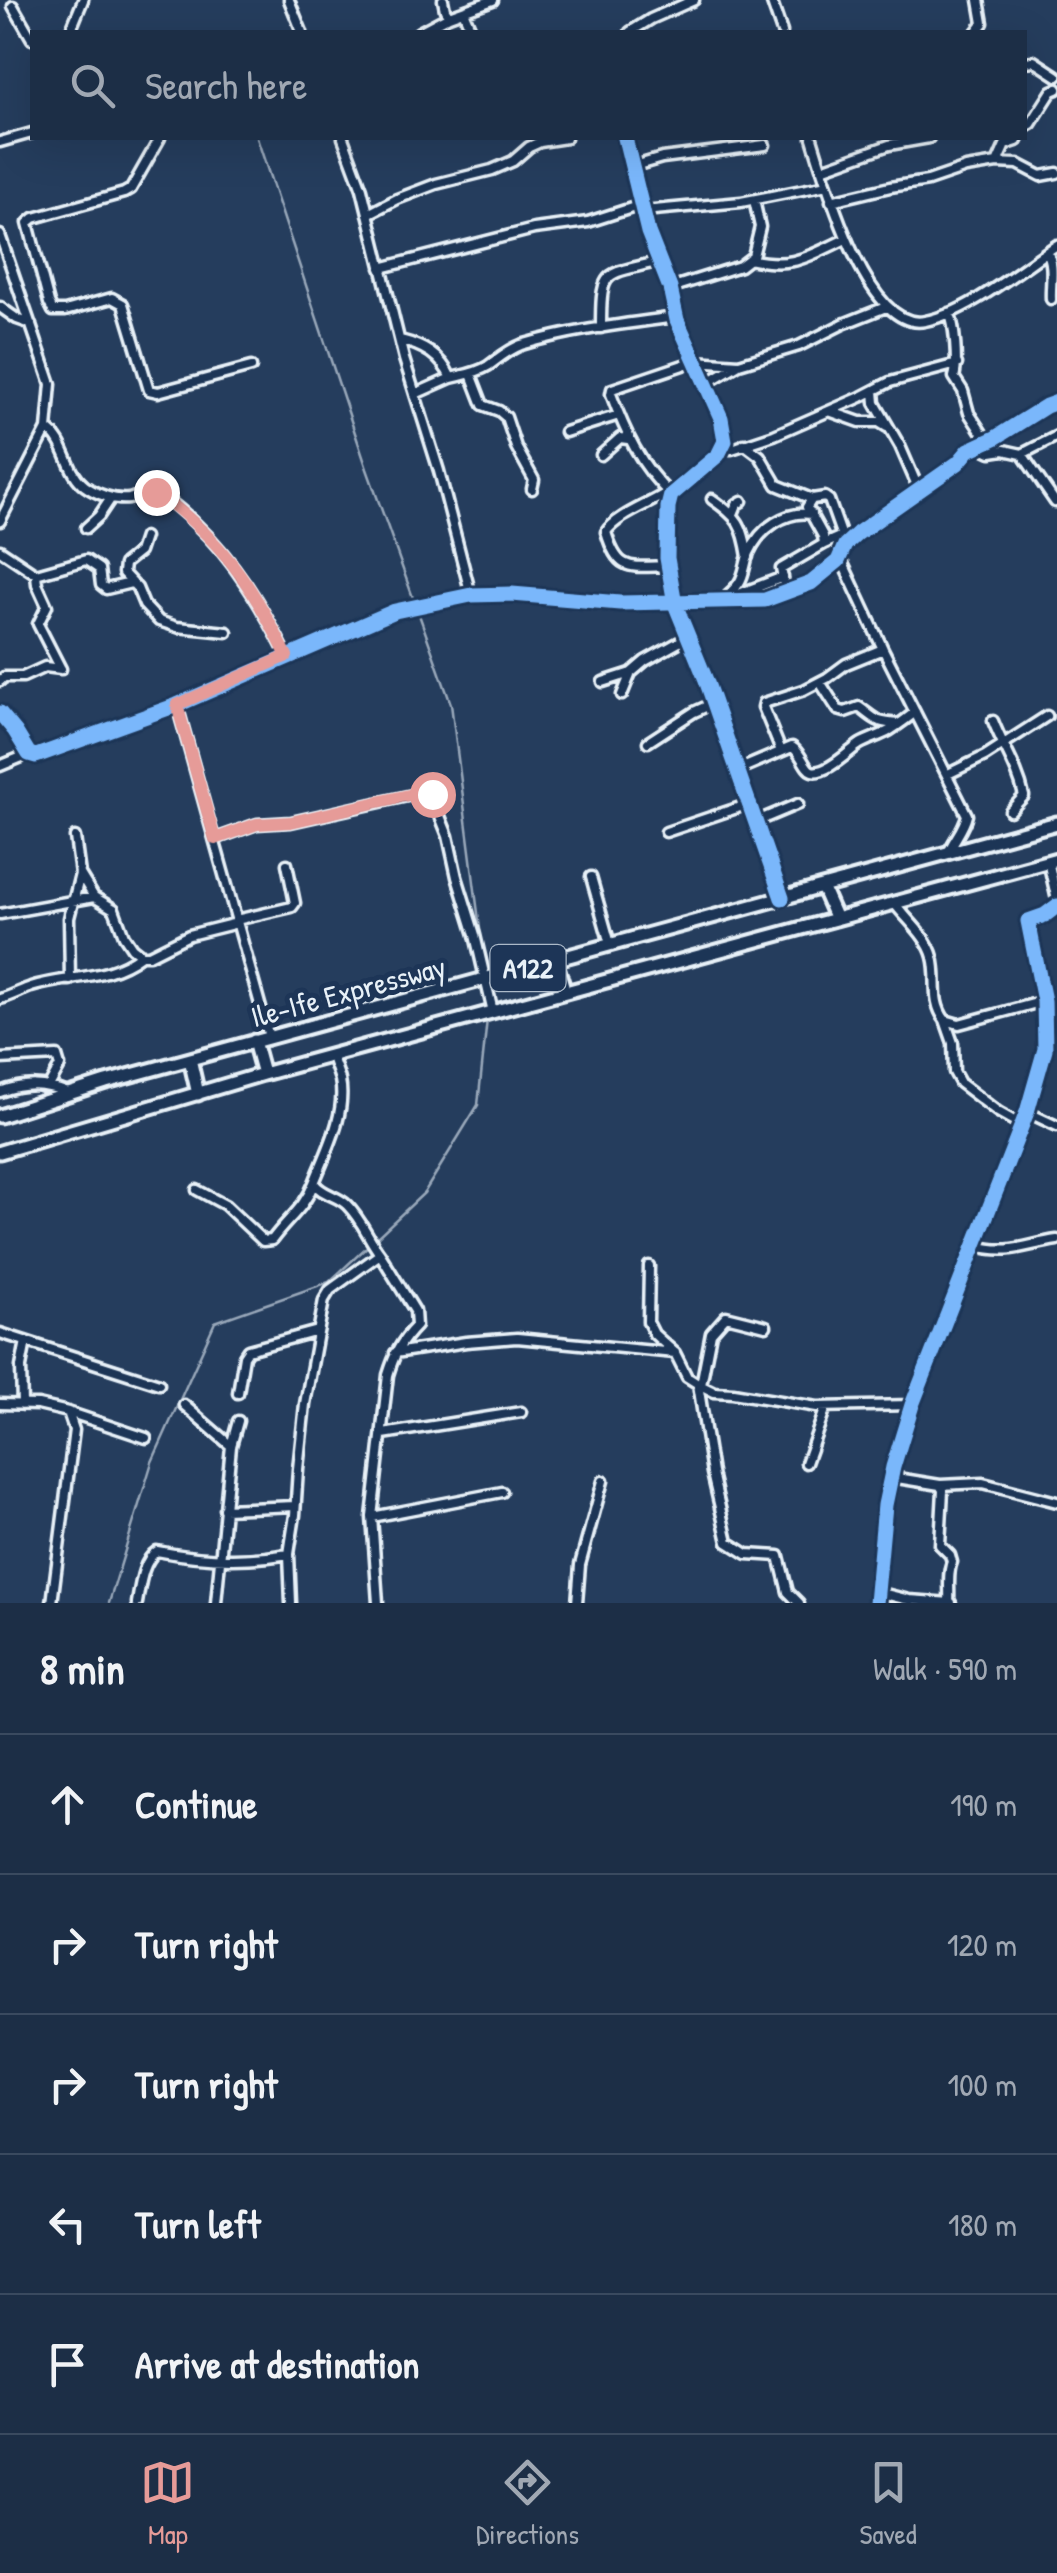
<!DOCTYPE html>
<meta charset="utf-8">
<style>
body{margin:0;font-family:"Patrick Hand",sans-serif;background:#25364d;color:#f1f3f6}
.stop{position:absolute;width:30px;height:30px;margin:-22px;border:8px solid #e69b98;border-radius:50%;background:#fff}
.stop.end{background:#e69b98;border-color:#fff;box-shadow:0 2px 10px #0008}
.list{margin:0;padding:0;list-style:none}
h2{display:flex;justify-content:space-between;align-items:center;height:130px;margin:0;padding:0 40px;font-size:42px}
h2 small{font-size:32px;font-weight:400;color:#a0a8b3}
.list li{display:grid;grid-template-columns:65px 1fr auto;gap:30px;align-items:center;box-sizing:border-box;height:140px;padding:0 40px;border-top:2px solid #3a4a5f}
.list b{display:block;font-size:38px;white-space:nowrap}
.list em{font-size:32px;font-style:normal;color:#a0a8b3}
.icon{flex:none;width:55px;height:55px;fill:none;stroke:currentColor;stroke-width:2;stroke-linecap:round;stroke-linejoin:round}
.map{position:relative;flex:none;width:1057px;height:1603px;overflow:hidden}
.search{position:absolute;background:#1c2e46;box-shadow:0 10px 40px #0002;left:30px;right:30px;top:30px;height:110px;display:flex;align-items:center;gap:25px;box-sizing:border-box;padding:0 35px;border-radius:0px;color:#a0a8b3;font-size:38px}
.sheet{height:830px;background:#1c2e46}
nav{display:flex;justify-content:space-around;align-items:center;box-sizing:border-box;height:140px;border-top:2px solid #3a4a5f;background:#1c2e46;font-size:28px;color:#a0a8b3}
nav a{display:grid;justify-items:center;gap:5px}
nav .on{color:#e69b98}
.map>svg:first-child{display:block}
</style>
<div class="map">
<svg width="1057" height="1603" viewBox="0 0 1057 1603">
<rect width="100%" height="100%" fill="#253d5d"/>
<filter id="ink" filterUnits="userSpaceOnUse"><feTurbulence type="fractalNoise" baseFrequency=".01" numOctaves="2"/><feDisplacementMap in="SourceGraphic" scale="20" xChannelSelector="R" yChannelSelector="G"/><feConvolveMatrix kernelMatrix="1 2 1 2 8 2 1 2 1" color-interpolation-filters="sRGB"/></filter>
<g filter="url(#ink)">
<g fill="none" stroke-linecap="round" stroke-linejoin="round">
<path stroke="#99a8ba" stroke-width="2.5" d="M257,138L367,469L451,704L483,952
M375,1239L424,1193L478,1105L487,1019
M109,1603L152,1462L215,1322L329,1282L369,1245"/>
<g stroke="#e8f1f8" stroke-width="15">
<path id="minor" d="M289,0L302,32
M443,0L445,10L449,16
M771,0L782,32
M13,6L32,39
M463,11L472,32
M70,32L83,0
M419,32L449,16L493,0
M630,32L651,19L694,0
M976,32L983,23L979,0
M1024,62L1034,61L1057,76
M1024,128L1031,124L1052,91L1057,89
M160,138L131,189L124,193L34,218L28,223L49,303L53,311H65L112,298L123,304L149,390L158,392L251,367
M343,138L362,189L404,359L439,471L471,595
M625,138L648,232L670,288L677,320L721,418L725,441L718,455L671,495L668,507L667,558L675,604L706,680L782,898
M812,138C825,180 867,333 925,321C968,313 1020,269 1057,245
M0,142L32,133
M997,163L1005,145L1017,141L1018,138
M631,167L662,158L765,145
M822,169L889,145L929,138
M831,201L890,187L928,181L966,168L997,163L1018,164L1041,176L1057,173
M643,211L741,202L827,185
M368,214L397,199L436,184L492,170L513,161L529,147L540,142L566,138
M0,235L51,384L47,429L0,521
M1047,252C1055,265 1050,284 1051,299
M749,259C794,269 806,257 846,239
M381,268L534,229L588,222L641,205
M670,288L740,266L753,256L760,227L754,200
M0,307L17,319L31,324
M949,313C955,324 958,365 954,377L963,391L969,413L982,433V443
M601,328C601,266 604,276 660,261
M400,340C424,346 440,355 451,378C463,375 477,373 488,366C499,358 508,350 521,345C571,330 624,324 676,317
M471,374L483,405L499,411L506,417L516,447L534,480L532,489
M705,384L739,364L799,346L843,324L886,307
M874,391L875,403L900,446L919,490
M415,394L451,378
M829,411L860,422H879L887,427
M47,429C67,442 66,472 85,486C96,494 115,501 129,499C139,497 148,489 158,494C171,500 184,513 195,523C235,561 262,606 287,656
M565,432L619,415
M744,444L760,456L777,485L812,499L825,497L829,500L845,545
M978,446L991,452L1004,450L1022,454L1057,436
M723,449H732L774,435L861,397L890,382L957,364
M1022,454L1055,502
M601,455L620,438L628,439
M671,495C641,467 625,432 611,394L612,389L695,361L739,364
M712,499C738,517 743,524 748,557
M812,499L807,507L823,536L824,544
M733,514L737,504L742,501
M86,528L99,516L111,498
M144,537L139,552L124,564L123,573L137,588L144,605L159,621L177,627L227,632
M0,550L36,574L86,560L99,569L101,585L106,589L131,583
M840,557L883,649L967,815C964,829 954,839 948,853
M667,566C630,567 618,573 606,532C617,515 650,504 668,492
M36,574L37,584L47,606L38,624L61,669
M732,591L739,594L783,577
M786,592L781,569L824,544L842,536
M722,600C728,595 735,589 739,583C745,574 745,562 749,553C760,528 786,510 812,514
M0,681L4,677H23L45,667L61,669
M603,682L631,673
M820,682L838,710L845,712L859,707C877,720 874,722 899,724
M622,695L631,673L645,661L688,637
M177,705L269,1037
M0,713L15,731L29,754L36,756L177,705L395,611L471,595L512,594L620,603L765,600L811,583L838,561L845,545L858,533L958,463L969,450L995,438L1046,406L1057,402
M993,721C1003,747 1018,768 1024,796L1010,811
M648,742L694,712L714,703
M781,751L763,707L764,703L804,690L827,678L846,664L883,649
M0,766L29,754
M738,770L792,747C801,752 805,769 812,771C826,775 849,751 860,744C869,739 880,736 889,731C898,725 907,719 915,712
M948,774L985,756L1047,716
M755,822L798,804
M666,832L749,804
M215,839L257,824L291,822L430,791L448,836L457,877L475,935L493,1012
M1048,861L1057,900
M80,874L94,897
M591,877L610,944
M895,904C907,920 928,937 933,957C939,979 930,1000 945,1020L959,1024L1044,1001
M0,914L94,897L114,909L124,936L132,948L141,955H149L189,935L237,923
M236,920L292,907L295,903L287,864
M70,980L69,918L80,874L75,837
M0,999C11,996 20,991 31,987C69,975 107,981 141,955
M945,1020L953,1043L954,1072L960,1083L998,1112L1021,1125
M0,1059L57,1056L60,1066L49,1086
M0,1092C25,1083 44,1083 68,1093
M1027,1112L1057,1126
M197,1190L225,1205L263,1241L272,1240C288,1218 304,1209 314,1183
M976,1246C1011,1255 1024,1245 1057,1240
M649,1266L648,1322L654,1334L675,1353L687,1377L698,1384L714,1392L733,1393L817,1407L912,1405
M0,1333L159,1384
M395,1353L466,1342L517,1338L675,1353
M698,1384L712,1473L728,1542L747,1554L779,1556L788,1592L799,1603
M701,1385L711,1333L726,1316L766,1326
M238,1393L244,1356L248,1350L318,1331
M0,1404L38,1405L68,1412L146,1438
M22,1405L21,1367L26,1341
M184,1405L231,1446
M383,1434L521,1412
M806,1463L826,1407
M891,1477L940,1485L943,1490L940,1545L950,1555L952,1562C947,1573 950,1589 949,1602
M940,1485L983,1483L1057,1502
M224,1509L295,1506
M372,1517L502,1492
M877,1592L909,1600L951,1603
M52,1603L74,1430L68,1412
M137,1603C140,1587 142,1561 157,1551C201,1560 244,1562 289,1554
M216,1603L231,1446L238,1421
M291,1603L289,1554L295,1515L298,1469L305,1404L324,1300L330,1290L380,1254C368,1238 362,1220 347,1205C337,1195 322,1195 314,1183C326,1152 347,1114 340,1080C338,1072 334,1064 332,1056
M378,1603L372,1517L388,1375C394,1355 401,1341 416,1326L415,1311L380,1254
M577,1603L580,1565L603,1481
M876,1603L885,1505L893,1467L912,1405L1027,1112L1045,1049L1044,1001L1028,921L1045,915L1057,906"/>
</g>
<g stroke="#e8f1f8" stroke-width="19">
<path id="highway" d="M822,887L836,919
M555,960L565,992
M254,1041L263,1074
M190,1059L198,1094
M0,1116L106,1082L1057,823
M0,1152L263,1074L1057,859"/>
</g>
<use href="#minor" stroke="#1d3557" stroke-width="8"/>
<use href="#highway" stroke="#1d3557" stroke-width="11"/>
<g stroke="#1d3557" stroke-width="21">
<path id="cycleway" d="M625,138L648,232L670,288L677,320L721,418L725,441L718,455L671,495L668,507L667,558L675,604L706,680L782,898
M0,713L15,731L29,754L36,756L177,705L395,611L471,595L512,594L620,603L765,600L811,583L838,561L845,545L858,533L958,463L969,450L995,438L1046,406L1057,402
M876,1603L885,1505L893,1467L912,1405L1027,1112L1045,1049L1044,1001L1028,921L1045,915L1057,906"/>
</g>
<use href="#cycleway" stroke="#7ab7fb" stroke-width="15"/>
</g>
</g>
<g fill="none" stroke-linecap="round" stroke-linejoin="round" filter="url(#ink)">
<path stroke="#e69b98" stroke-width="12" d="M156,492C222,540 251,583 287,656L177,705L215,839L257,824L291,822L426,791L432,794"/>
</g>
<g text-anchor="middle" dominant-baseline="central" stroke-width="10" stroke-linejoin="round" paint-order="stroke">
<rect fill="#1d3557" stroke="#abb9c8" stroke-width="2.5" x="490.5" y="945" width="75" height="46" rx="8"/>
<g font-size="28" font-weight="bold" fill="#e8f1f8">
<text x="528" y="968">A122</text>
</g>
<g font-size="30" fill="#e8f1f8" stroke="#1d3557">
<text transform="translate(348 991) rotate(-15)">Ile-Ife Expressway</text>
</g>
</g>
</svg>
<div class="stop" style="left:432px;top:794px"></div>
<div class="stop end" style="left:156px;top:492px"></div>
<div class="search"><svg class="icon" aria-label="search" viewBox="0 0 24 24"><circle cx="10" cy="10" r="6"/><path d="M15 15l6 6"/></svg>Search here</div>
</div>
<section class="sheet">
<h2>8 min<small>Walk · 590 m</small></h2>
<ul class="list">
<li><svg class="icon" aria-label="ahead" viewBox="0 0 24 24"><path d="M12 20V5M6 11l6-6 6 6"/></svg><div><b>Continue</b></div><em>190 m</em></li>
<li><svg class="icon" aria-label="right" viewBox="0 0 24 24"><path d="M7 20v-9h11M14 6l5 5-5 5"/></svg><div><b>Turn right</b></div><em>120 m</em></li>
<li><svg class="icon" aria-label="right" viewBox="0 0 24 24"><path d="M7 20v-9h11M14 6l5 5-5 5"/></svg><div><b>Turn right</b></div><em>100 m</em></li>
<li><svg class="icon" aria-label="left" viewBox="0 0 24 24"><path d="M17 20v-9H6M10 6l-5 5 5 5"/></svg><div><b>Turn left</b></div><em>180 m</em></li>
<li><svg class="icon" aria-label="arrive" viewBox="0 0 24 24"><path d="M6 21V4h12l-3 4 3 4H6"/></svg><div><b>Arrive at destination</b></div></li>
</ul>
</section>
<nav>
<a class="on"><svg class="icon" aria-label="map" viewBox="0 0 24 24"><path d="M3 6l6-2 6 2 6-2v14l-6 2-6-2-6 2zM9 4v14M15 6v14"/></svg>Map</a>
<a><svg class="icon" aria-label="directions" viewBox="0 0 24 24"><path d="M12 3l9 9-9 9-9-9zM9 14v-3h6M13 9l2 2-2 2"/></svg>Directions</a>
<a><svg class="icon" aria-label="saved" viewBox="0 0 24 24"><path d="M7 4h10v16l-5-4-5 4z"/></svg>Saved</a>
</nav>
